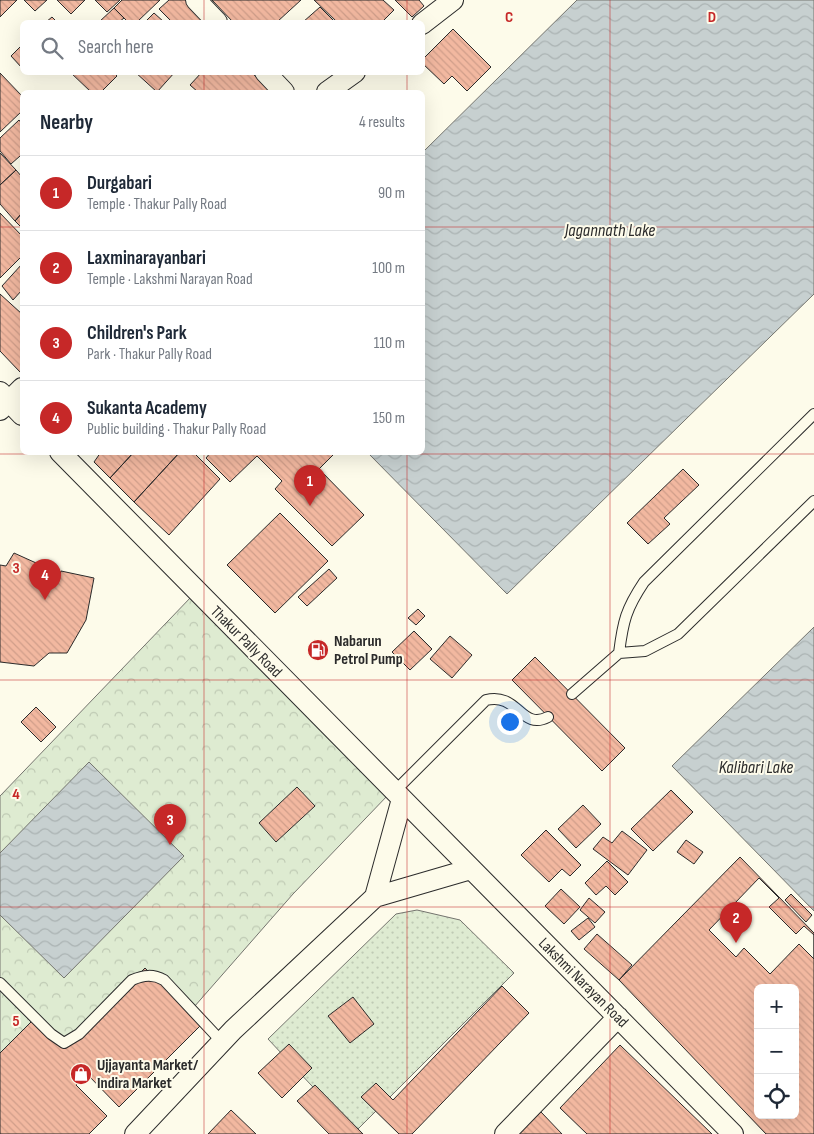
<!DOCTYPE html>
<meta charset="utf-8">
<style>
body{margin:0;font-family:"Sofia Sans Condensed",sans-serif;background:#f2f2f3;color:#1f2937}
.controls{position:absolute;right:15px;bottom:15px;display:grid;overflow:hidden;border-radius:8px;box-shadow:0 5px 20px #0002}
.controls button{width:45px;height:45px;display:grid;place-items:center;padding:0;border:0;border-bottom:1px solid #e0e1e3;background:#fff;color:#1f2937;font:25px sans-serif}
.you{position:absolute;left:509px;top:721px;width:18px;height:18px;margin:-12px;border:4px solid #fff;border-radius:50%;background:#1a73e8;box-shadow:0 0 0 8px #1a73e833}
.badge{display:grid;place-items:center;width:32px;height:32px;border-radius:50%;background:#c62828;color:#fff;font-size:16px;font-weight:700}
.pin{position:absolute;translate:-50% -41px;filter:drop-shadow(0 1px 2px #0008)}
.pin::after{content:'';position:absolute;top:26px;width:18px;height:15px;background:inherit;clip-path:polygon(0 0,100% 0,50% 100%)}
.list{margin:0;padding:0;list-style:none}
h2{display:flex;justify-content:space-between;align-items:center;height:65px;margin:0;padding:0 20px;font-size:21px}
h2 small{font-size:16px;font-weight:400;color:#747a83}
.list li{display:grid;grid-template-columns:32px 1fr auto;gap:15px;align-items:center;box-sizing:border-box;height:75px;padding:0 20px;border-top:1px solid #e0e1e3}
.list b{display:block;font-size:19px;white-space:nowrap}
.list p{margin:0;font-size:16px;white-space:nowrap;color:#747a83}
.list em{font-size:16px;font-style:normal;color:#747a83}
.icon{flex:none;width:28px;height:28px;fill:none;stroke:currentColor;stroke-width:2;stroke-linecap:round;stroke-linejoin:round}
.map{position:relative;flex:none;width:814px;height:1134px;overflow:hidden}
.search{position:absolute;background:#fff;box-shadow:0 5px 20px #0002;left:20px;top:20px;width:405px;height:55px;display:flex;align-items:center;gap:12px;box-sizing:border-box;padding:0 18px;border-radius:8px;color:#747a83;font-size:19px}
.panel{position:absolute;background:#fff;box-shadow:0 5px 20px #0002;left:20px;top:90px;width:405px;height:365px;border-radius:8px}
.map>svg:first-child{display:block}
</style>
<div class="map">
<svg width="814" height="1134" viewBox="0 0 814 1134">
<defs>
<pattern id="grass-dots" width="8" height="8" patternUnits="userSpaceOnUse" patternTransform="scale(1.25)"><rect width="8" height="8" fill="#deebd1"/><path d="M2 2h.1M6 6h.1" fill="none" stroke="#bfcab4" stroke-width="1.8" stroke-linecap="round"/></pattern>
<pattern id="forest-crowns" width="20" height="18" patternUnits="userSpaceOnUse" patternTransform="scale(1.25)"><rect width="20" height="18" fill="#deebd1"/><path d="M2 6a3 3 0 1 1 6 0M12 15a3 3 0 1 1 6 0" fill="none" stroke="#bfcab4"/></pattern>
<pattern id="water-waves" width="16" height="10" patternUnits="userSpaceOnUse" patternTransform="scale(1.25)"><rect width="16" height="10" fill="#c7d0d0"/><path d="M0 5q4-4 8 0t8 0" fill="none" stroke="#abb3b3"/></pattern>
<pattern id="building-back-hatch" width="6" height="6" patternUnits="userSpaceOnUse" patternTransform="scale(1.25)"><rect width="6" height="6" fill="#f2b8a0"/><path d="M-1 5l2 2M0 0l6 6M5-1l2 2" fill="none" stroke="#d09e8a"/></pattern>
</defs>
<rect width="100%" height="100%" fill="#fdfbea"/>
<path fill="url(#grass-dots)" stroke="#74746e" d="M417,910L460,920L514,973L355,1132L268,1039L396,914Z"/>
<path fill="url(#forest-crowns)" stroke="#74746e" d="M192,596L389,794L293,894L187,1015L72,1055L0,986V796Z
M0,990L32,1023L0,1058Z"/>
<path fill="url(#water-waves)" stroke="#74746e" d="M577,0H814V294L507,594L368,453L422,452L423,152Z
M814,627V911L672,766Z
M89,762L184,856L64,978L0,915V853Z"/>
<path fill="url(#building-back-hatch)" stroke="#2b2b2b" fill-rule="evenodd" d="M0,0H17L0,17Z
M24,0H47L35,11Z
M57,0H85L71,14Z
M95,0H120L107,12Z
M122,0H160L137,22H128L114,8Z
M169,0H186L209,22H172L159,9Z
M212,0H301L277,22H233Z
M314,0H383L394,10L382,22H337Z
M395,0H419L424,6L412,17Z
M320,7L335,22H303Z
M114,8L124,18L119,22H99Z
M154,13L164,22H145Z
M52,17L57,22H46Z
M453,29L491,67L467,91L452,76L444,84L422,63V60Z
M22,45V68L11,56Z
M70,72H113L117,76L101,92H91Z
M135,72H175L157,92Z
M202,72H251L272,92H198L190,85Z
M0,73L22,96V111L0,132Z
M19,120L22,124V158L20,156L11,164L0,151V138Z
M0,153L16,170L0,185Z
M16,170L22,177V213L15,221L0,204V185Z
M0,213L22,236V256L0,278Z
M22,213V228L15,221Z
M22,264V290L13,300L2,286Z
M0,294L22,314V370L20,372L0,351Z
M101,452H134L110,478L94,462Z
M134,452H180L134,502L110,478Z
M180,452H193L220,479L169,535L134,502Z
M211,452H336L319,469L364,515L332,546L275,489L282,481L257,456L230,482L206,458Z
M683,469L699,485L664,518L670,524L648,544L627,523Z
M280,513L328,561L275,613L227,565Z
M14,553L45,567L44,576L58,580L61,571L94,578L86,620L67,653H49L34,666L0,662V565L6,566Z
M329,569L337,578L307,606L298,597Z
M418,609L425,616L416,625L408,618Z
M414,631L432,649L410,670L392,652Z
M450,636L472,655L452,678L430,659Z
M535,657L625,748L602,771L512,680Z
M36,707L56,727L41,742L21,722Z
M297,787L315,806L276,842L259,823Z
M671,790L693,812L653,851L631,829Z
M583,805L601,824L576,848L558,829Z
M546,830L581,865L570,876L562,869L549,882L521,855Z
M622,831L647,850L628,875L593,849L603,837L612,843Z
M686,840L703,852L694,864L677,852Z
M740,857L814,933V1134H766L619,980ZM758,988H795V1115H758Z
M607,861L628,882L615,895L606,886L596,895L585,883Z
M759,878L779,898L769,907L796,934L804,926L814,935V959L799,944L770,974L744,948L736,957L709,930Z
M561,889L580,907L564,924L545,906Z
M791,894L812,915L806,922L785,900Z
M589,898L605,912L595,923L580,910Z
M588,918L595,927L579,940L571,931Z
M597,934L632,965L619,980L584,949Z
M145,968L202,1024L119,1107L87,1074L76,1085L107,1116L89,1134H0V1053L34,1019L64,1049Z
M502,986L529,1013L412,1134H399L361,1097L376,1083L393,1100Z
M353,997L374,1024L350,1043L328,1016Z
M289,1044L312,1068L282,1098L258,1073Z
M620,1045L712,1134H587L560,1108Z
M315,1085L363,1134H329L297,1101Z
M231,1110L256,1134H208Z
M541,1112L562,1134H518Z"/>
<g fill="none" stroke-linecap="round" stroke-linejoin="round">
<g stroke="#2b2b2b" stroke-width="12">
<path id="service" d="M619,653C623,621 626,609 644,582L814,414
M572,694L619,653L645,651L678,634L814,501
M394,792L486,700C518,692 521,731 548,717
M0,983L51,1034L64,1043L79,1034L132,980C144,975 153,974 164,980L222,1042"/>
</g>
<g stroke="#2b2b2b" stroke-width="22">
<path id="minor" d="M196,0L217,22
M422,24L453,0
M265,72L284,92
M327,92L355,72
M0,392L22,415
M0,410L22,388
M60,452L733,1134
M375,897L402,799
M135,1134L233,1030L375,897L471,869
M505,1134L618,1017"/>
</g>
<use href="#service" stroke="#fdfbea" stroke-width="10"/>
<use href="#minor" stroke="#fdfbea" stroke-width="20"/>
</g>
<path fill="none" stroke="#c62828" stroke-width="1" stroke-opacity="0.55" d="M204,0V22M407,0V22M610,0V1134M204,72V92M407,72V92M0,227H22M422,227H814M204,452V1134M407,452V1134M0,454H814M0,680H814M0,907H814"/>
<defs>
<g id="fuel-disc" transform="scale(1.125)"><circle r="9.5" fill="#c62828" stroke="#fdfbea"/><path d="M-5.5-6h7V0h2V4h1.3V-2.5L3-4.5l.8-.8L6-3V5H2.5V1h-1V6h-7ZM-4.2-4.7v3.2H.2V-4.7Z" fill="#fff"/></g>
<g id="shop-disc" transform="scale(1.125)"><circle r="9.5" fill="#c62828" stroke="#fdfbea"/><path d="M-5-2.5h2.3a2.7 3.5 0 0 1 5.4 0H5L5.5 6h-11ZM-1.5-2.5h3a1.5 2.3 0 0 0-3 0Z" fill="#fff"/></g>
</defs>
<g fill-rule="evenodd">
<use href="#fuel-disc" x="318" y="650"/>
<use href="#shop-disc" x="81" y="1074"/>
</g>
<g text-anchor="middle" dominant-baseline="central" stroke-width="4" stroke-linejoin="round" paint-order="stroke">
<g font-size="16" font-weight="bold" fill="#2b2b2b" stroke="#fdfbea" text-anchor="start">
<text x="334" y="641">Nabarun<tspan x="334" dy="18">Petrol Pump</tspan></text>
<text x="97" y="1065">Ujjayanta Market/<tspan x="97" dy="18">Indira Market</tspan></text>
</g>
<g font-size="16" fill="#2b2b2b" stroke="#fdfbea">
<text transform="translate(246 642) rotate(45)">Thakur Pally Road</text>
<text transform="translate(583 983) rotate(45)">Lakshmi Narayan Road</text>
</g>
<g font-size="18" font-style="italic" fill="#2b2b2b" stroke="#fdfbea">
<text x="610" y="230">Jagannath Lake</text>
<text x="756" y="767">Kalibari Lake</text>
</g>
</g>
<g font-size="16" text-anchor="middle" font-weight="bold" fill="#c62828" stroke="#fdfbea" stroke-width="4" stroke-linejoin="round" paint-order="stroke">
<text x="509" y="22">C</text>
<text x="712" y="22">D</text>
<text x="16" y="573">3</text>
<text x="16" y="799">4</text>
<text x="16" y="1026">5</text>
</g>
</svg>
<div class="controls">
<button>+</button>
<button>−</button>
<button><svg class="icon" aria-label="locate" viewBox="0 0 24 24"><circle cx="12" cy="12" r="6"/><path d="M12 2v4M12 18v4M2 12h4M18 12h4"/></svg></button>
</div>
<div class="you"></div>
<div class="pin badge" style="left:310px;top:506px">1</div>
<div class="pin badge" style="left:736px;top:943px">2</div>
<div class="pin badge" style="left:170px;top:845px">3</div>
<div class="pin badge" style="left:45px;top:600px">4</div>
<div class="search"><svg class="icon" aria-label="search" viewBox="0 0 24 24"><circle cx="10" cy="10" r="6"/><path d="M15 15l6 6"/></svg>Search here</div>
<section class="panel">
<h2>Nearby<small>4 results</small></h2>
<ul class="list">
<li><span class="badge">1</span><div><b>Durgabari</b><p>Temple · Thakur Pally Road</p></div><em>90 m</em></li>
<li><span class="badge">2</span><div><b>Laxminarayanbari</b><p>Temple · Lakshmi Narayan Road</p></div><em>100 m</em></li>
<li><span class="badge">3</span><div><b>Children's Park</b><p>Park · Thakur Pally Road</p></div><em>110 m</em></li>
<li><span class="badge">4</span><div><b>Sukanta Academy</b><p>Public building · Thakur Pally Road</p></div><em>150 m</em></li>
</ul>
</section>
</div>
